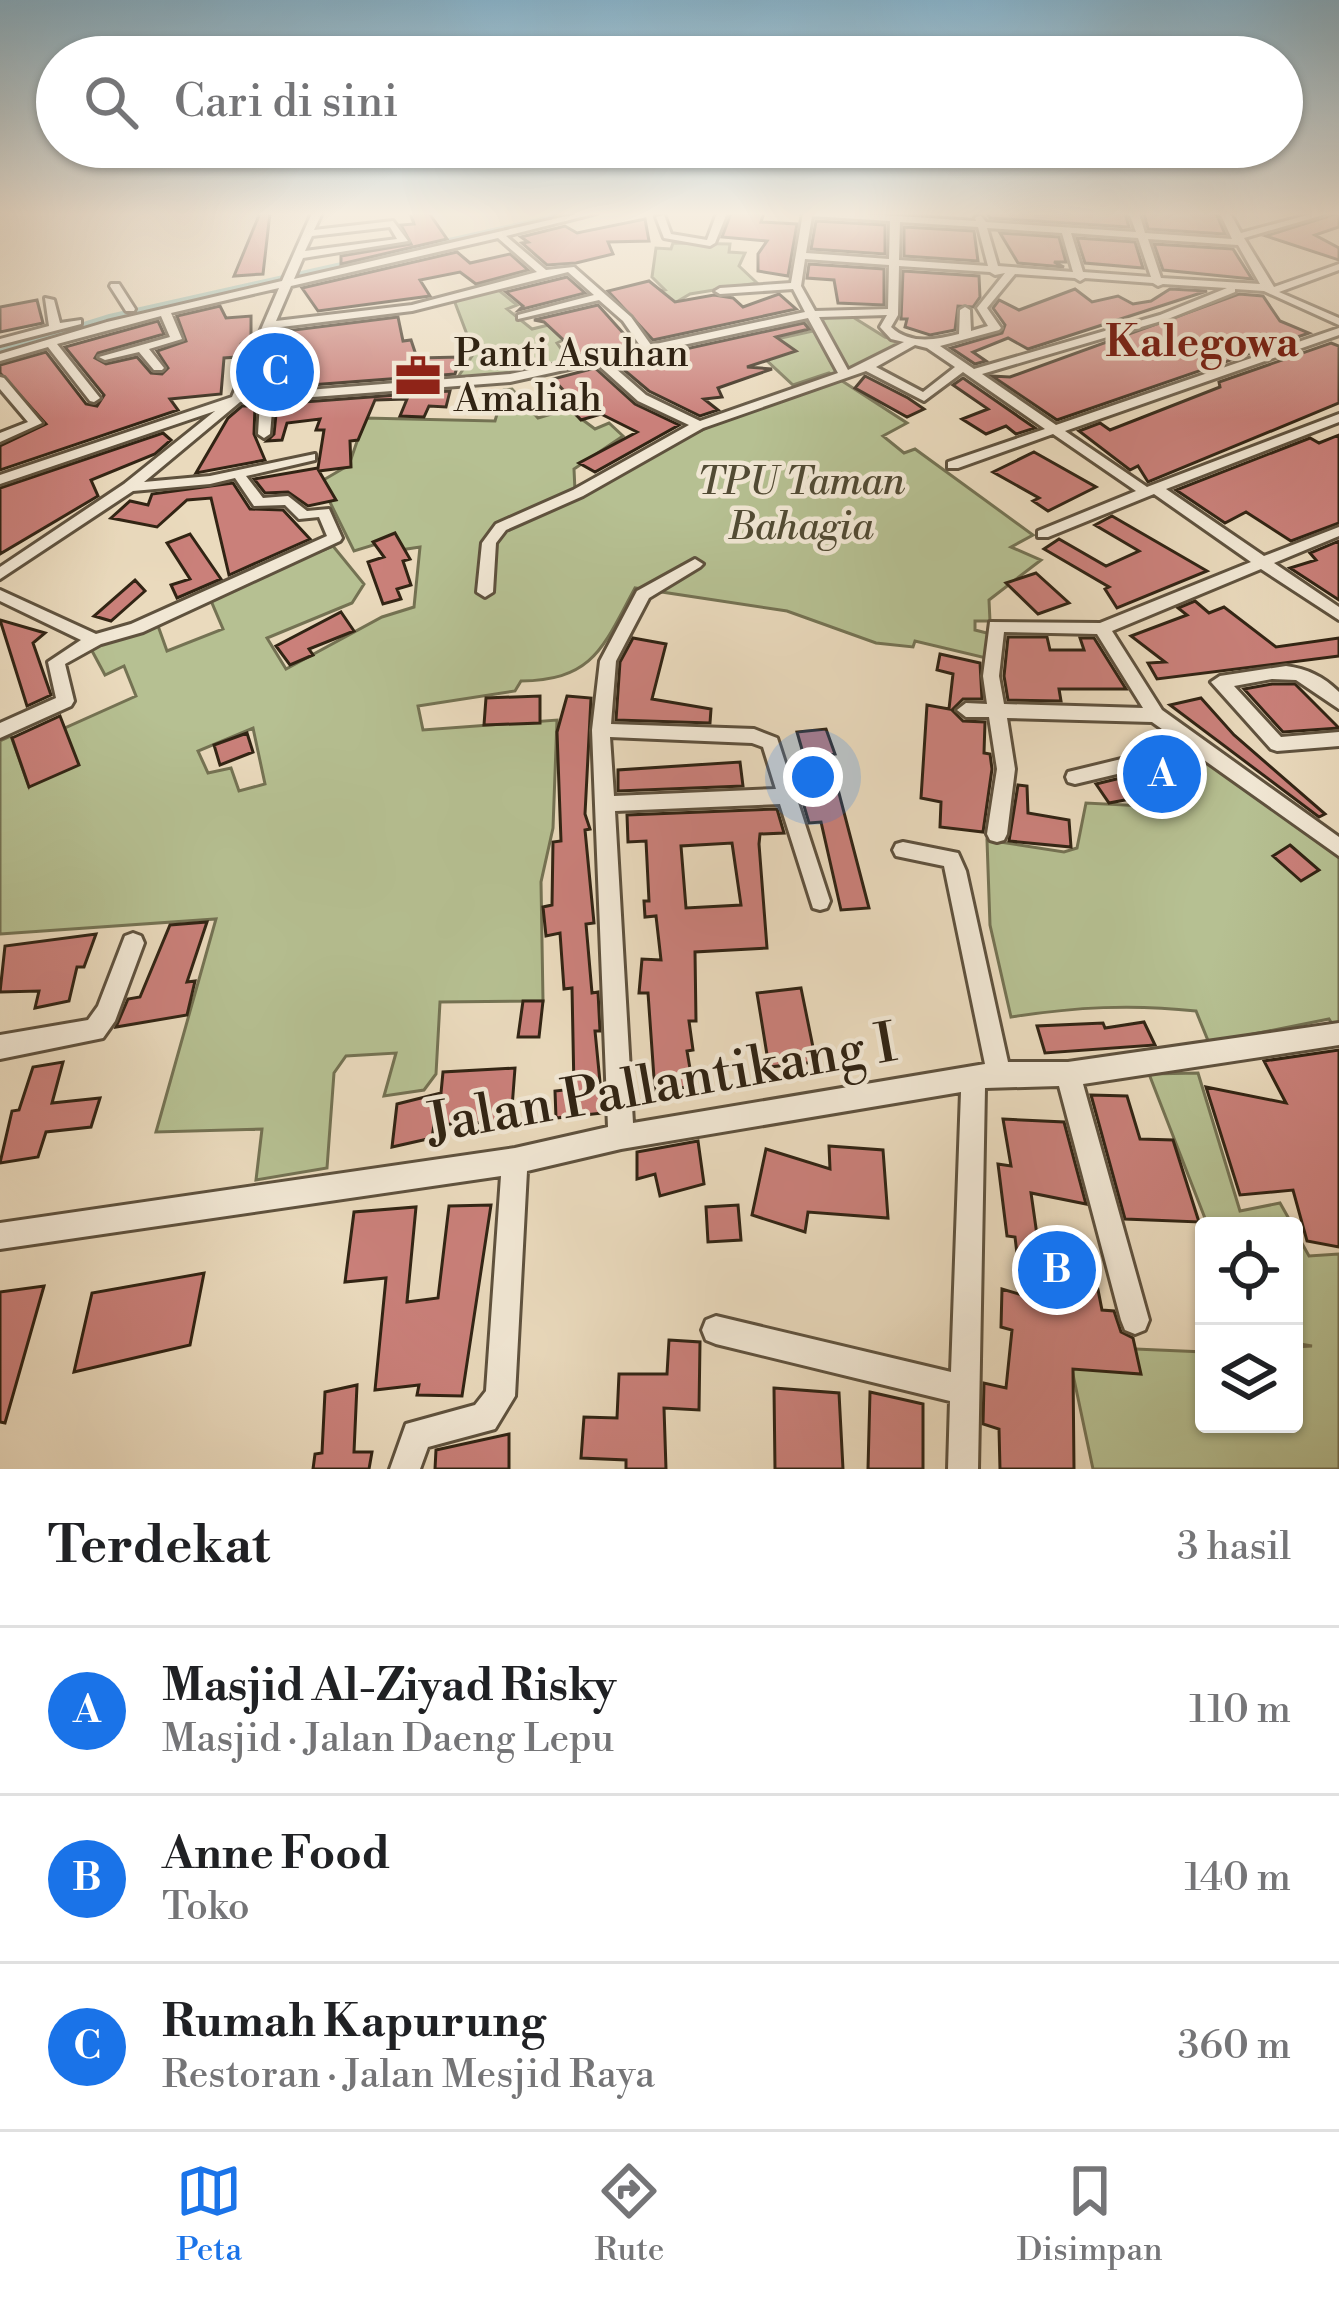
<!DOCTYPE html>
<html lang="id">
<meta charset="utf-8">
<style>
body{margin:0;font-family:"Libre Bodoni",serif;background:#f6f6f6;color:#202124}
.controls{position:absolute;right:36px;bottom:36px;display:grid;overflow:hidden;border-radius:12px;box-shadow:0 3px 9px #0004}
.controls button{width:108px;height:108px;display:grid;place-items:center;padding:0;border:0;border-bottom:3px solid #e0e0e0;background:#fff;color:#202124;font:60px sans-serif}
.you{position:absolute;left:813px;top:777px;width:42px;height:42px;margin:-30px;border:9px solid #fff;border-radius:50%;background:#1a73e8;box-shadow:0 0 0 18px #1a73e833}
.badge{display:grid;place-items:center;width:78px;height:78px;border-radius:50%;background:#1a73e8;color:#fff;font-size:39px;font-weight:700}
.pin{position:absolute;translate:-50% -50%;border:6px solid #fff;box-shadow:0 3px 12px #0006}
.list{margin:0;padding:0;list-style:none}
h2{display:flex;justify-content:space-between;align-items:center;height:156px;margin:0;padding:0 48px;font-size:51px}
h2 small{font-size:39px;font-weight:400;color:#757577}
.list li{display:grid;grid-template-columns:78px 1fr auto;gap:36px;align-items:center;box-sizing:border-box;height:168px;padding:0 48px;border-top:3px solid #e0e0e0}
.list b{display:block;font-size:45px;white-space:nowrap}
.list p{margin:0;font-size:39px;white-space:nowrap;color:#757577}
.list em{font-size:39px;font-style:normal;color:#757577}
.icon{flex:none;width:66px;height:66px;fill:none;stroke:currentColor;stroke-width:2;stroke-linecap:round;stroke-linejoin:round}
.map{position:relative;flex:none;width:1339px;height:1469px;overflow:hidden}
.search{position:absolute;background:#fff;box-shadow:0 3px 9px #0004;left:36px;right:36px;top:36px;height:132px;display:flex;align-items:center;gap:30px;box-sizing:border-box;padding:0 42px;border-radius:66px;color:#757577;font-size:45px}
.sheet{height:660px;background:#fff}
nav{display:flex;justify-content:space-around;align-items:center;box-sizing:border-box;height:168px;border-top:3px solid #e0e0e0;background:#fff;font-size:33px;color:#757577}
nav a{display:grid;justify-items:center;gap:6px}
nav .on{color:#1a73e8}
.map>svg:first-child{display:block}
</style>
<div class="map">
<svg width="1339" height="1469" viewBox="0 0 1339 1469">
<rect width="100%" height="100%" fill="#eadabd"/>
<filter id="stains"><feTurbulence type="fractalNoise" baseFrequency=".00167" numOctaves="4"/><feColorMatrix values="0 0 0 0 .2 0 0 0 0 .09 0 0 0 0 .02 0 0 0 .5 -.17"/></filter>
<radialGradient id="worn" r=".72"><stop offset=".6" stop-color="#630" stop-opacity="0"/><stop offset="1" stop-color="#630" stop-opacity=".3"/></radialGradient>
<path fill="#b6c092" stroke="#747253" stroke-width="3" fill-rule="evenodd" d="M673,243L730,244L729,252L745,253L739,266L757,283L690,294L673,304L639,296L665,290L652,277L656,248L671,249Z
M496,288L517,305L507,309L532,329L561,322L576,334L557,343L572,364L456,380L474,353L454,300Z
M848,314L885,337L913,345L839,379L907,423L883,436L904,453L915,449L1033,535L1011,547L1041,560L989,600L990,621H975V630L991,634L986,658L915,641L913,647L876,643L787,611L635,588C603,647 594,680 521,681L515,691L418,706L423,730L557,720L553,828L541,882L543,1001L440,1002L436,1074L424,1090L384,1096L396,1053L346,1056L334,1073L327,1168L256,1180L262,1129L156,1132L216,919L0,934V741L11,736L29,787L65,728L136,696L124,666L105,675L91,649L157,623L167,651L223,629L209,596L333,546L364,584L352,603L267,638L286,669L382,617L414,607L420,547L400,550L396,538L354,551L320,482L349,465L365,418L495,421L504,390L512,389L538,418L568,409L595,429L609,423L623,436L574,469L575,491L721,421L836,377L829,373L793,385L750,345L813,331L804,318ZM253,728L265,784L239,791L231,768L208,773L198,751Z
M1210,762L1339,852V1035L1329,1019L1209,1043L1196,1011C1132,1004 1075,1007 1011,1017L990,925L987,840L1064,852L1077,848L1086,803L1164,807L1188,770Z
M1198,1073L1240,1211L1280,1203L1293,1226H1208L1149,1074Z
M1294,1229L1309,1256L1339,1254V1469H1093L1067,1346L1204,1352V1424H1294V1347L1312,1346L1300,1344Z"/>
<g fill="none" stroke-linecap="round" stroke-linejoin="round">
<path fill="#98bbaf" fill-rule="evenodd" d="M560,213H579L112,321L0,356V348L109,314Z"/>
</g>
<path fill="#ca807a" stroke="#312414" stroke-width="3" fill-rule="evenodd" d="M260,213H270L263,274L234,276Z
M410,213H429L447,239L341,264V256L411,244L401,225L414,224Z
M731,213H764L761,222L797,224L788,276L758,271V254L767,241L722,237Z
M987,213H1125L1129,227L990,218Z
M1144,213H1216L1225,234L1148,229Z
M1339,213V227L1315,235L1339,248V260L1266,236Z
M645,219L649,241L608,242L613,254L576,263L547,265L522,243L528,242L521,237L565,226L577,233Z
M816,221L885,225V254L811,249Z
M904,227L974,231L978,261L904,256Z
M1000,233L1059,237L1066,262H1054L1064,267L1018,263Z
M1077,238L1135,242L1143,268L1085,263Z
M1154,244L1233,249L1252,279L1163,270Z
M457,252L470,263L510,254L528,270L476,284L460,272L420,280L430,296L318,311L302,288Z
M809,264L884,269V305L838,303L834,280L807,278Z
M903,271L979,276L980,297L973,307L958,306L955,330L930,335L905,327L907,319H901Z
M567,277L585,293L519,310L523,306L506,292Z
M649,281L675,302L714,295L733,298L743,307L779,294L796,309L653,340L608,291Z
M1075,289L1092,302L1118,296L1133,304L1151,301L1170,289L1207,291L1028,349L1008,338L973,352L986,361L975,364L951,348L1002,333L1005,325L993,308L999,300L1019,310Z
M1239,294L1263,296L1280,321L1309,333L1057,420L992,376L1010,377Z
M37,300L43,323L0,332V307Z
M598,305L633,344L573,356L567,351L573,349L544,322L534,320Z
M220,306L226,318L251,316V342L241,344L237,357L224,358L221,394L170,399L178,410L0,470V446L46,424L0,373V365L46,352L86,404L97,406L104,395L65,347L158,321L164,334L98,353L95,358L106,364L137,357L151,373L162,374L168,368L157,351L186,341L177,316Z
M398,317L403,341L411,340L417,358L460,357L455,374L270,388L274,355L282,354L286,331Z
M804,323L809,329L776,337L796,351L747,367L772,369L718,388L722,397L704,399L718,410L700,416L649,391L617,364Z
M1331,343L1339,346V403L1148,482L1138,466L1130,470L1079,431L1100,423L1110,430L1220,387L1219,382Z
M595,368L635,404L679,425L595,472L579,463L637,432L601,414L581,420L569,407L577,405L553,379Z
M865,376L908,398L924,409L907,417L889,407L855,388Z
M963,378L1035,428L1016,434L1006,426L986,434L962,419L988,409L953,385Z
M450,391L446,407L429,406L424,417L400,416L407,399L375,400L358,440L350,441L351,467L319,471L336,500L308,506L288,492L265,493L254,479L318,468L324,430H316L320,419L287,423L282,440L267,441L274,434L277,404Z
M242,406H255L254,434L265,460L196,473L228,418Z
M163,433L171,440L155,454L91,480L98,496L0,554V488Z
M1339,435V523L1291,541L1246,512L1225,523L1176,490L1310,438L1319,443Z
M1034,452L1096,487L1048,511L1033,501L1039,498L993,472Z
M233,483L250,509L283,510L310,539L229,575L211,498L187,500L157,527L111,518L130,501L148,505L152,494Z
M1112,516L1207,571L1117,608L1105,589L1109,587L1044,549L1059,539L1106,566L1139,551L1095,525Z
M395,533L410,559L403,561L411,585L397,589L401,599L383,604L368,562L384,557L373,542Z
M190,534L221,579L177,598L171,585L190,579L167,543Z
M1339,541V600L1290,568L1316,560L1310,553Z
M1036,573L1069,603L1038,614L1006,583Z
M135,580L145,591L111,621L94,616Z
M1195,601L1209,613L1224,607L1276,647L1339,638V656L1157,679L1148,663L1165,662L1131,636L1187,615L1178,608Z
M341,612L354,631L309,649L313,655L290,665L276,646Z
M0,620L45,633L33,643L51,695L27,706Z
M1008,637H1047L1050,650H1084L1080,638H1094L1126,689H1059L1061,701L1008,700L1004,676Z
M633,638L666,644L652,699L711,709L710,723L616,720L620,662Z
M940,654L980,663L982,699H963L952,710L963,721L985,722L984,753L990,754L992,769L983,832L940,827L941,802L921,798L927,705L949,709L953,674L937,670Z
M1272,684H1295L1339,728L1283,732L1244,689Z
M540,696V723L484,725L486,698Z
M567,696L591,698L585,814L590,829L585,830L594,923L586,924L592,993L598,992L600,1031H595L603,1113L556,1118L555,1091L574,1089L572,988L564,989L560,933L546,936L543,907L552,905L553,842L561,841L557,732Z
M1201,698L1234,735L1325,814L1319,817L1170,705Z
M60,716L79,765L29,787L12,738Z
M826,729L835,754L829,755L869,908L841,910L821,822L809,823L802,799H806L796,762L805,760L797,732Z
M247,733L253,752L220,765L214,745Z
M740,762L743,786L618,791V770Z
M1178,764L1191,779L1130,799L1109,803L1096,784Z
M1018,785L1027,786L1028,813L1069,820L1071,847L1009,841Z
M777,809L784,833L760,834L759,844L767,948L695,952L696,1021H689L693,1050L687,1051L693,1086L655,1092L648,993H639L642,959L661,960L656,916L645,917L644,901H649L646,841L628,842L627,815ZM732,843L741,905L686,908L681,846Z
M1290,845L1319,870L1301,881L1273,856Z
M207,922L187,982L195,981L187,1015L116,1027L128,999L140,997L170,925Z
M96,934L84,967H77L69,1001L35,1008L39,991L0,992L5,946Z
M801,988L816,1062L769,1067L757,993Z
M523,1001H543L539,1037H518Z
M1144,1022L1155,1045L1045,1053L1037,1026L1103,1023L1105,1028Z
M1339,1050V1247L1307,1241L1293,1190L1240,1195L1206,1087L1286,1103L1264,1061Z
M63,1062L52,1103L100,1098L91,1127L46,1132L38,1157L0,1163L12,1111L19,1110L33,1067Z
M515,1068L511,1121L434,1125L432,1138L392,1147L397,1104L441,1093L443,1072Z
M1091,1095L1127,1096L1140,1139L1173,1140L1199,1222L1125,1219Z
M1003,1119L1064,1122L1086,1204L1031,1193L1039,1249L1091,1254L1102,1310L1114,1311L1121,1332L1133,1338L1141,1374L1073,1369L1074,1469H1000L999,1429L983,1424L984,1383L1006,1388L1012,1330L1001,1327L1002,1289L1022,1295L1015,1237L1007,1236L998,1164L1011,1166Z
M698,1141L704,1184L660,1196L655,1174L637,1179V1152Z
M829,1146L883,1150L888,1218L808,1212L805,1232L752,1215L766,1149L830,1169Z
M491,1205L462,1396L417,1395L419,1385L375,1390L386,1278L345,1282L354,1212L416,1207L407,1302L438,1298L449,1206Z
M738,1205L741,1240L708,1242L706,1207Z
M204,1273L190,1345L74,1372L92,1293Z
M44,1286L5,1423L0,1422V1292Z
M669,1340L700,1342L699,1410L664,1408L666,1469H626V1460L581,1458L584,1417L617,1418L619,1374H667Z
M357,1385L354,1452H372L369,1469H313L315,1454L322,1453L325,1392Z
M774,1388L839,1393L843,1469H775Z
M870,1392L923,1404V1469H868Z
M509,1434V1469H435L436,1450Z"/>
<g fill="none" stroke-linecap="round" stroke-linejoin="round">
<g stroke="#5f523e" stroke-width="6">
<path id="minor" d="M312,213H322L314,230L393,221L408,241L303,258L294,279L580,213H597L506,236L546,270L574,267L631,317L651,345L805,312L793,289L720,294L715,291L720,288L791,283L803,213H851L976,221L975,218L980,215L986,222L1136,232L1129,213H1139L1145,233L1232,239L1220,213H1230L1241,233L1315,213H1330L1244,238L1274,287L1339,264V270L1279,292L1339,318V325L1264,291L1235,289V292L1168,319L982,374L1056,425L1339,328V335L1065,431L1147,487L1339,414V422L1166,489L1264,556L1339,527V536L1274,563L1339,607V620L1261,569L1112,631L1162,710L1339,837V856L1197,755L1075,784L1068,782L1066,777L1068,772L1183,744L1152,722L1007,718L1015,769L1007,834L1004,840L997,842L990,840L987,834L997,769L989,717H966L957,710L966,703L987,704L983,676L990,622L1100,623L1251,562L1154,494L1048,537H1038V531L1136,491L1053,434L958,468H948V462L1045,429L963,372L924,401L866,371L703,428L583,496L506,530L496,543L493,592L485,597L477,592L482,543L496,524L573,490L689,425L638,401L596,363L510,382L273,400L270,434L264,438L258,434L260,401L240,402L144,482L210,476L315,454V460L246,476L263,498L288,496L307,511L329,509L342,538L340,541L143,632L101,644L65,664L74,701L71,706L0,738V723L56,698L48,662L81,640L0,601V590L96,634L131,624L327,536L319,517L299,519L285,505L254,506L235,478L210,484L133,491L0,579V567L124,484L215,411L0,484V475L232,397L279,288L171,313L182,339L149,349L164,368L162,370H154L139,352L105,360L99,357L170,337L161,316L57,344L100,398L94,402L90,401L48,347L0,361V354L107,322L282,281ZM812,216L890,221L889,259L806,253ZM900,222L978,227L988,266L899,260ZM390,227L397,239L305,251L312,236ZM987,228L1062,233L1073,272L998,266ZM1071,233L1138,238L1151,277L1083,272ZM498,238L537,272L412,305L276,321L291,286ZM1148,239L1238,245L1260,284L1161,278ZM805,259L889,265L888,309L815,311L801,286ZM899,266L990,272L995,275L1005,273L977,308L988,326L971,331L970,310L965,307L960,310L959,334C936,340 910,345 891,327L898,315ZM568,272L594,295L518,315V319L599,300L623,321L641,347L510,374L245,395L273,328L412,311ZM1015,274L1075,278L1080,281L1085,278L1153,283L1158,286L1163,284L1227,288L1160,315L974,369L940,346L999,330L1001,328L987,308ZM887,315L880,327L891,339L904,342L848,370L819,317ZM808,318L838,373L700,421L646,395L607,361L645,353L650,354L655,351ZM915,345L927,348L955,367L923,392L876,367ZM1004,632L1097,634L1143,708L1004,704L999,676Z
M717,213H727L715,243L710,246L664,238L656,217L664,215L671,234L707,240Z
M111,284H119L135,309L134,311H126L110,286Z
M45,298L54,300L60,323L81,320V324L0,345V339L49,326Z
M0,377L4,378L42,423L0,442V433L28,422L0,389Z
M695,559L703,564L700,567L649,598L616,661L611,724L754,729L777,738L830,901L827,908L820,910L813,908L780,804L615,811L633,1123L985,1064L944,866L896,856L893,850L896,844L903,842L958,853L966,871L1008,1062H1068L1339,1023V1045L1083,1084L1149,1320L1145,1330L1135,1334L1125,1330L1121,1320L1059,1086L985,1088L978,1469H948L950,1401L716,1344L706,1340L702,1330L706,1320L716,1316L951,1372L961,1092L621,1149L527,1171L515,1396L495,1429L428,1447L420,1469H390L406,1424L475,1405L486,1391L501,1176L0,1249V1223L515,1148L608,1127L592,730L600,661L637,591ZM610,737L752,743L763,747L776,789L614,796Z
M1286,666C1307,669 1323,676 1339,692V709L1296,680L1272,679L1234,686L1281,737L1339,732V746L1277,751L1271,749L1211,682L1220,676Z
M133,933L141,936L144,943L115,1021L103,1038L0,1059V1035L88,1020L98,1006L125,936Z"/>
</g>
<use href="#minor" fill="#f1e7d4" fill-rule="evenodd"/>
</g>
<linearGradient id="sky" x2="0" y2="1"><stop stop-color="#88b7d1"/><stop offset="0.51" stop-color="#f6eee1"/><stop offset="1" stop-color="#f6eee1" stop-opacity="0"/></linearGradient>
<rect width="1339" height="419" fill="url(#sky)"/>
<defs>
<g id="office-bare" transform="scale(3.6)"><path d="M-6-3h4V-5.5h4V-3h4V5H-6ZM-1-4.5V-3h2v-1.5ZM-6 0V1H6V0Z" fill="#8f2418" stroke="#f1e7d4" stroke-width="2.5" paint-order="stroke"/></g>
</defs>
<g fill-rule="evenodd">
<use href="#office-bare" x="418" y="376"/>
</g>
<g text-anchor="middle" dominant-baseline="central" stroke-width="9" stroke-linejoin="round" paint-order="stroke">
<g font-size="39" fill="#312414" stroke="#f1e7d4" text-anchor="start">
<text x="454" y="354">Panti Asuhan<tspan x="454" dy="45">Amaliah</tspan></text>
</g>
<g font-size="39" font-style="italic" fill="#524b34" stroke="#f1e7d4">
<text x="801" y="482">TPU Taman<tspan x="801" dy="45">Bahagia</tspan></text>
</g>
<g font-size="42" font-weight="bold" fill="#7a1f14" stroke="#f1e7d4">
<text x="1202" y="343">Kalegowa</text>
</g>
<g font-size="54" fill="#312414" stroke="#f1e7d4">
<text transform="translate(662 1085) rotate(-10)">Jalan Pallantikang I</text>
</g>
</g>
<rect width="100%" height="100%" filter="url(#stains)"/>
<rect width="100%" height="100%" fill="url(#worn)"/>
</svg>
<div class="controls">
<button><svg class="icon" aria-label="locate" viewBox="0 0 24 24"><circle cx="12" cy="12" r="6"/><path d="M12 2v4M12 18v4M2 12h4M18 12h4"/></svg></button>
<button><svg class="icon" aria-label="layers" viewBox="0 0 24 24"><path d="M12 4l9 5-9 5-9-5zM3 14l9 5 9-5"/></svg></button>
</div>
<div class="you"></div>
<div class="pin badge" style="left:1162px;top:774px">A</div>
<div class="pin badge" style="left:1057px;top:1270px">B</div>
<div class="pin badge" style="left:275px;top:372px">C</div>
<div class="search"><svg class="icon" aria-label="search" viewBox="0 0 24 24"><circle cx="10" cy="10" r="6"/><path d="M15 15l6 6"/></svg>Cari di sini</div>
</div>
<section class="sheet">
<h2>Terdekat<small>3 hasil</small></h2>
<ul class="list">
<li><span class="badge">A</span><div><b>Masjid Al-Ziyad Risky</b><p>Masjid · Jalan Daeng Lepu</p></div><em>110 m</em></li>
<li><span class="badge">B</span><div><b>Anne Food</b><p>Toko</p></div><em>140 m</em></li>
<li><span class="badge">C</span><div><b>Rumah Kapurung</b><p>Restoran · Jalan Mesjid Raya</p></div><em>360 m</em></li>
</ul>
</section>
<nav>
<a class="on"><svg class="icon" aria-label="map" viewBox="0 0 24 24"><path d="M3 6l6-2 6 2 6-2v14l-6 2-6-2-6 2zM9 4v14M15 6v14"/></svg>Peta</a>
<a><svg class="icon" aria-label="directions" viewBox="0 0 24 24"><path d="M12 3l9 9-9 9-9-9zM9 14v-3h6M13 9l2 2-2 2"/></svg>Rute</a>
<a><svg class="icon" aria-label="saved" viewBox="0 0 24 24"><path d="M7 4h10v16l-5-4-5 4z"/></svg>Disimpan</a>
</nav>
